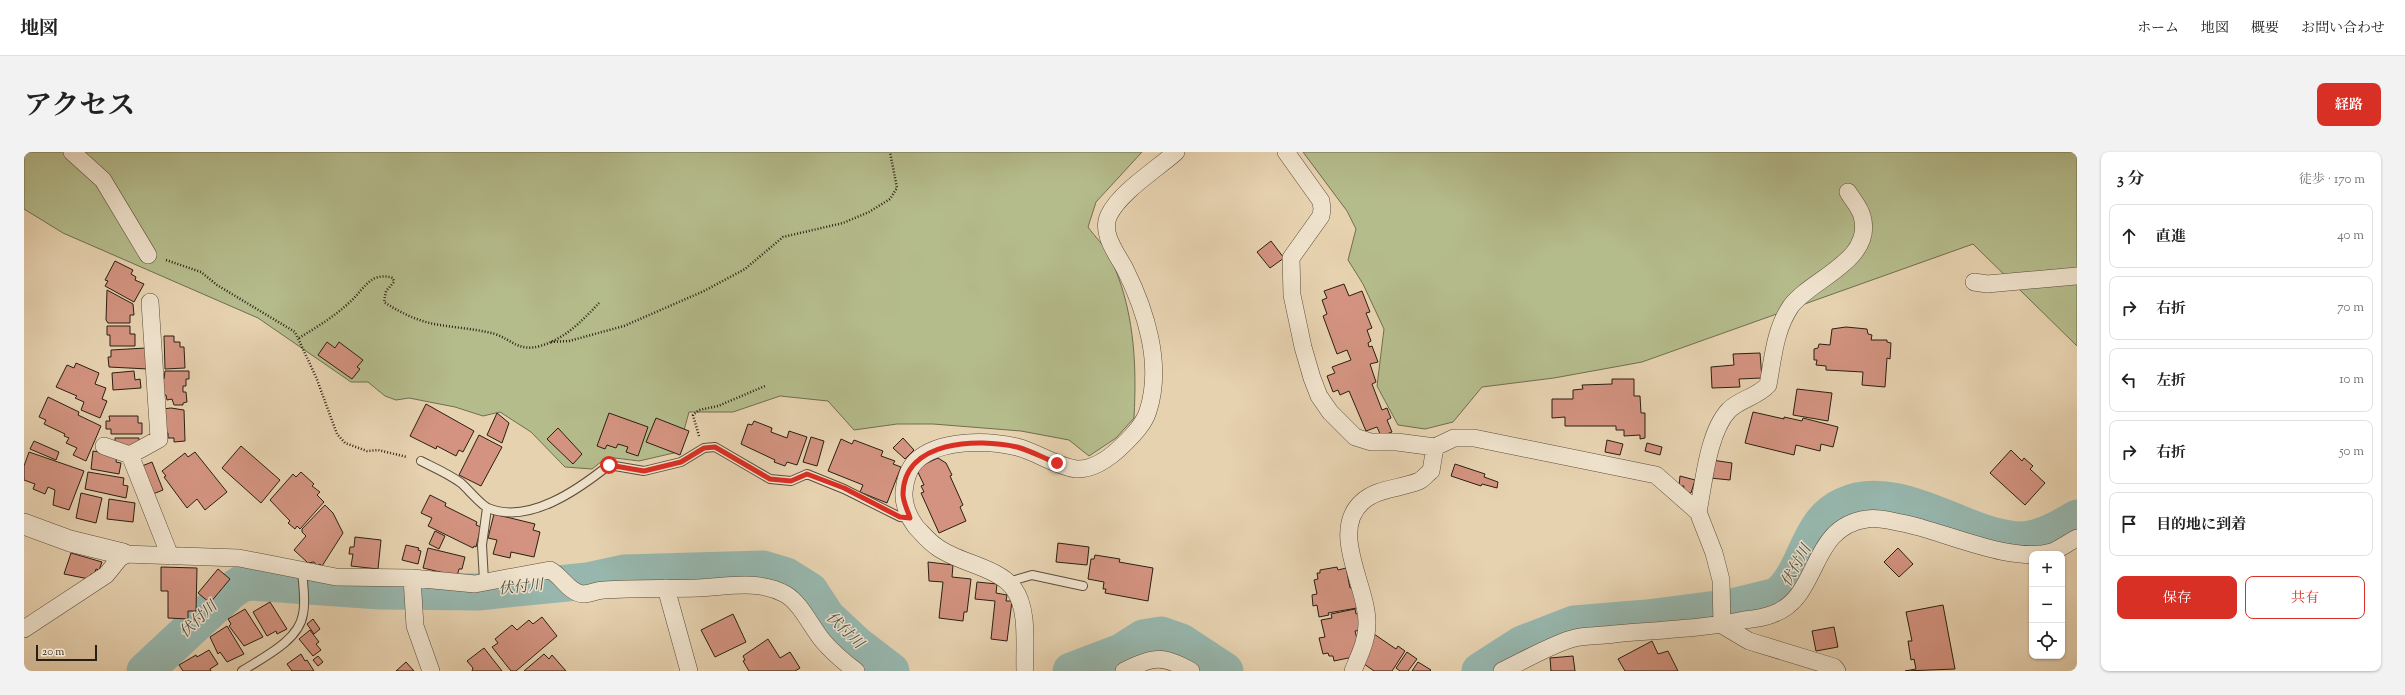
<!DOCTYPE html>
<html lang="ja">
<meta charset="utf-8">
<style>
body{margin:0;font-family:"Sorts Mill Goudy","Noto Serif JP",serif;background:#f2f2f2;color:#222}
.controls{position:absolute;right:12px;bottom:12px;display:grid;overflow:hidden;border-radius:8px;box-shadow:0 1px 3px #0004}
.controls button{width:36px;height:36px;display:grid;place-items:center;padding:0;border:0;border-bottom:1px solid #e0e0e0;background:#fff;color:#222;font:20px sans-serif}
.scale{position:absolute;left:12px;bottom:10px;width:61px;box-sizing:border-box;padding-left:4px;border:2px solid #2b1f12;border-top:0;font-size:11px;line-height:14px;white-space:nowrap;color:#2b1f12;-webkit-text-stroke:3px #efe2cc;paint-order:stroke}
.stop{position:absolute;width:12px;height:12px;margin:-9px;border:3px solid #d93025;border-radius:50%;background:#fff}
.stop.end{background:#d93025;border-color:#fff;box-shadow:0 1px 4px #0008}
.list{margin:0;padding:0;list-style:none}
h2{display:flex;justify-content:space-between;align-items:center;height:52px;margin:0;padding:0 16px;font-size:17px}
h2 small{font-size:13px;font-weight:400;color:#767676}
.list li{display:grid;grid-template-columns:26px 1fr auto;gap:12px;align-items:center;box-sizing:border-box;height:64px;margin:0 8px 8px;padding:0 8px;border:1px solid #e0e0e0;border-radius:8px}
.list b{display:block;font-size:15px;white-space:nowrap}
.list em{font-size:13px;font-style:normal;color:#767676}
.actions{display:flex;gap:8px;padding:12px 16px}
.actions a{flex:1;padding:9px 0;border:1px solid #d93025;border-radius:8px;text-align:center;font-size:14px;color:#d93025}
.actions .main{background:#d93025;color:#fff}
.icon{flex:none;width:22px;height:22px;fill:none;stroke:currentColor;stroke-width:2;stroke-linecap:round;stroke-linejoin:round}
.map{position:relative;flex:none;width:2053px;height:519px;overflow:hidden;border-radius:8px}
header{display:flex;align-items:center;gap:24px;box-sizing:border-box;height:56px;padding:0 20px;background:#fff;border-bottom:1px solid #e0e0e0}
header strong{font-size:19px}
nav{display:flex;gap:22px;margin-inline-start:auto;font-size:14px}
.intro{display:flex;align-items:center;justify-content:space-between;box-sizing:border-box;height:96px;padding:0 24px}
h1{margin:0;font-size:28px}
.button{padding:10px 18px;border-radius:8px;background:#d93025;color:#fff;font-size:14px;font-weight:700}
main{display:flex;gap:24px;padding:0 24px}
aside{flex:1;background:#fff;border-radius:8px;box-shadow:0 1px 3px #0004}
.map>svg:first-child{display:block}
</style>
<header>
<strong>地図</strong>
<nav><a>ホーム</a><a>地図</a><a>概要</a><a>お問い合わせ</a></nav>
</header>
<div class="intro"><h1>アクセス</h1><a class="button">経路</a></div>
<main>
<div class="map">
<svg width="2053" height="519" viewBox="0 0 2053 519">
<rect width="100%" height="100%" fill="#e7d2b0"/>
<filter id="stains"><feTurbulence type="fractalNoise" baseFrequency=".005" numOctaves="4"/><feColorMatrix values="0 0 0 0 .2 0 0 0 0 .09 0 0 0 0 .02 0 0 0 .5 -.17"/></filter>
<radialGradient id="worn" r=".72"><stop offset=".6" stop-color="#630" stop-opacity="0"/><stop offset="1" stop-color="#630" stop-opacity=".3"/></radialGradient>
<path fill="#b5bc8c" stroke="#706e4f" d="M0,0H1118L1072,50L1064,75C1071,85 1081,94 1086,105C1110,156 1113,210 1110,266L1092,286L1065,304L1045,288L997,279L909,272H873L830,278L804,249L756,244L709,260H665L654,300L615,309L583,305L568,317L541,315L507,280L476,260L459,264L431,255L385,246L372,248L361,244L344,230H327L234,166L39,81L0,57Z
M1279,0H2053V194L1949,92L1618,210L1530,226L1458,235L1429,270L1401,277L1374,273L1353,234L1360,177L1339,132L1324,108L1332,77L1323,59Z"/>
<g fill="none" stroke-linecap="round" stroke-linejoin="round">
<path stroke="#97b7ae" stroke-width="37" d="M121,519L208,438L217,432L227,430L356,439L454,440L563,429L600,421L739,417L762,424L786,439L803,465L833,493L867,519
M1047,519L1097,500L1119,486L1137,483L1157,490L1201,519
M1456,519L1498,492L1550,472L1623,466L1708,455L1753,444C1783,421 1782,371 1819,354C1866,332 1921,370 1967,383C1979,386 1994,390 2006,387C2023,384 2038,375 2053,366"/>
</g>
<path fill="#d39380" stroke="#2b1f12" d="M1247,89L1260,106L1246,116L1233,100Z
M91,109L109,118L107,122L112,125L111,128L120,132L110,150L81,134L84,129L81,128Z
M1320,132L1325,144L1338,139L1346,160L1342,161L1348,176L1343,178L1347,189L1344,191L1345,195L1348,194L1354,210L1346,212L1352,230L1348,232L1358,258L1363,256L1367,266L1363,268L1368,280L1357,284L1353,275L1342,279L1325,239L1316,243L1314,238L1309,240L1303,224L1311,221L1308,215L1327,208L1323,198L1313,202L1299,164L1303,162L1298,148L1303,146L1300,139Z
M83,138L109,152L110,163H106V171H84L82,168Z
M83,174H106V182H111V194H86V183H83Z
M1822,175L1843,177L1844,182L1848,183L1847,188H1863V190L1867,191L1866,207L1863,206L1861,235L1838,233L1839,220L1802,218V214L1792,213L1793,208H1790V197L1794,196L1795,192L1806,193L1808,177Z
M140,184H150V190H156V195H160L161,216L141,217Z
M303,190L311,196L315,190L339,208L333,215L336,217L328,227L294,203Z
M122,196L124,217L85,215L84,205H87V198Z
M1736,201L1738,226L1715,227L1716,235L1688,236L1687,215L1710,213L1709,202Z
M52,211L75,221L71,232L82,236L78,247L83,249L76,266L57,258L60,250L51,246L53,244L32,235L43,213L50,216Z
M110,219L111,228L116,227L117,236L89,238L88,221Z
M141,219H165V227H162V234H159V240H162L163,250L159,251V253H150L148,247L143,248L142,243H139L137,227H140Z
M1588,227H1610V244H1616L1617,261H1621V286L1616,287V283L1600,284V278H1592V274H1541V265L1528,266V247H1549V238L1559,237L1558,233L1588,232Z
M1773,237L1808,241L1804,269L1769,263Z
M24,245L55,260L54,263L77,274L62,309L49,303L53,296L42,291L45,286L40,284L41,282L20,272L22,268L15,265Z
M402,252L450,279L439,300L435,298L432,304L413,294L412,297L386,284Z
M147,256L160,258L161,289L150,290V286H144V281L139,282L138,257Z
M1729,260L1760,267V265L1778,269L1779,266L1814,275L1809,295L1797,292L1796,299L1772,293L1770,303L1721,291Z
M473,261L485,271L478,291L463,283Z
M585,261L624,275L614,304L602,300L604,295L594,292L592,296L583,293L581,297L573,294Z
M85,264H114V271H118V282H87V277H82V269H86Z
M632,266L665,279L656,303L622,290Z
M730,269L748,276L747,280L763,286L765,279L783,285L773,313L763,310L761,314L750,310L751,308L717,292L724,272L728,273Z
M534,276L558,302L549,312L523,287Z
M455,283L478,295L457,334L435,323Z
M787,285L800,289L793,314L779,310Z
M91,286H115V289L108,294L91,292Z
M879,286L890,298L881,307L869,296Z
M817,287L828,292L830,288L859,299L857,304L871,309L869,312L877,315L863,351L836,340L839,333L804,319Z
M1583,288L1599,292L1596,303L1581,300Z
M10,289L35,300L32,308L6,297Z
M1623,291L1638,295L1636,303L1621,299Z
M217,294L256,328L237,351L198,316Z
M1987,298L1998,309L2000,306L2009,314L2006,317L2021,331L2001,353L1966,321Z
M69,299L93,303L92,310L97,311L95,322L67,317Z
M5,300L60,319L45,358L29,353L31,338L24,335L21,342L9,337L11,332L0,328V314Z
M171,300L203,340L181,358L173,347L163,356L140,325L142,324L138,319L161,301L164,305Z
M914,306L922,311L928,323L926,324L939,353L936,355L942,369L915,381L897,341L900,340L897,334L900,333L892,316Z
M1688,308L1708,311L1706,328L1686,326Z
M128,310L139,338L129,342L118,314Z
M1431,312L1461,322L1460,325L1474,330L1473,336L1458,332L1457,334L1427,324Z
M64,320L100,326L99,333L104,334L102,346L61,337Z
M277,320L290,332L288,334L296,340L293,343L300,350L276,377L273,374L271,377L264,371L266,369L246,348L269,322L272,325Z
M1656,324L1671,328L1667,341L1659,340L1660,334H1655Z
M57,341L78,346L72,371L52,366Z
M406,343L422,351L421,354L453,370L452,373L457,375L452,395L450,394L449,396L404,374L408,366L397,361Z
M85,347L111,351L109,370L83,367Z
M301,353L309,361L319,381L298,414L296,412L293,414L290,410L284,411L270,398L282,384L278,380V377Z
M470,362L511,372L509,378L516,380L510,405L487,400L486,406L469,402L473,388L464,386Z
M411,379L421,384L415,397L405,392Z
M331,385L357,388L354,417L327,414L329,402H325L326,395H330Z
M1034,391L1065,395L1063,413L1032,410Z
M382,393L395,396L394,398L397,399L394,412L378,408Z
M404,396L441,405L438,417H435L433,424L399,416Z
M1874,396L1889,412L1875,425L1860,410Z
M47,401L78,410L75,418L72,417L70,423L67,422L65,427L40,422Z
M1071,403L1096,407L1095,410L1129,416L1124,449L1081,441L1082,437H1079L1080,430L1064,427L1067,407H1070Z
M904,410L929,413L928,425L947,427L943,460H940L939,469L915,466L919,430L905,429Z
M137,415L173,416L172,459H164V467L144,466V439H137Z
M1313,415L1314,418L1322,416L1326,436L1329,435L1333,456L1304,461L1305,463L1295,465L1293,453L1289,454L1288,443L1293,442L1290,428L1294,427L1293,421H1296V418Z
M194,417L206,427L186,451L174,441Z
M953,430L973,432L972,441L983,443L982,449H988L983,489L967,487L971,449L951,447Z
M246,450L263,477L253,482L252,479L243,484L229,460Z
M1919,453L1931,517L1881,519L1892,517L1890,507L1887,508L1884,489H1888L1882,460Z
M221,457L239,485L220,494L205,474L207,472L204,467Z
M1331,457L1332,462L1335,461L1338,478L1331,479L1335,494L1329,505L1310,509L1309,504H1305L1304,501L1299,502L1295,486L1301,485L1297,468L1308,466L1307,462Z
M709,462L722,490L691,505L677,478Z
M518,465L533,484L492,519H487L468,495L474,491L471,487L488,473L493,478L505,468L509,472Z
M289,467L296,477L290,482L283,472Z
M203,474L220,502L203,510L196,500L194,502L186,485Z
M1810,475L1814,495L1792,499L1788,479Z
M286,478L295,490L292,492L297,498L289,504L275,487Z
M1350,482L1372,497L1374,494L1381,499L1368,519H1350L1336,509Z
M744,487L756,506L766,500L776,516L771,519H725L719,509L721,508L719,504Z
M1628,489L1634,502L1644,499L1654,519H1601L1594,507Z
M460,496L478,519H448L449,516L443,509Z
M185,498L194,512L186,517L187,519H159L155,513L172,503L173,505Z
M1383,500L1393,507L1384,519H1376L1372,516Z
M277,502L281,509L283,508L290,519H268L263,512Z
M520,502L525,507L528,503L542,519H500Z
M294,504L299,510L294,514L289,508Z
M1549,504L1551,519H1527L1526,506Z
M382,510L390,519H372Z
M1394,510L1407,518L1406,519H1388Z"/>
<g fill="none" stroke-linecap="round" stroke-linejoin="round">
<g stroke="#5a4c3a" stroke-width="10">
<path id="service" d="M397,309C411,316 425,322 437,331C444,337 457,353 464,356C505,373 555,337 585,313L620,319L657,310L680,296L691,295L746,327L767,329L783,322L820,337L876,365L886,366
M460,429L458,393L463,356
M984,430L1008,423L1059,434
M218,519C238,506 275,489 279,462C282,448 279,433 278,419"/>
</g>
<g stroke="#5a4c3a" stroke-width="18">
<path id="minor" d="M48,0L79,28L124,103
M1262,0L1297,49L1298,57L1297,64L1267,106L1268,143L1279,195L1288,226L1295,244L1306,260L1331,285L1347,290H1373L1411,295L1430,286H1450L1632,323L1674,360L1690,401L1697,428L1698,473L1725,489L1810,515L1813,519
M1950,130L1963,132L2053,124
M126,150L135,287L106,303L146,404
M80,294L106,303
M1674,360C1680,330 1684,280 1705,258C1716,247 1733,245 1744,233C1749,206 1751,177 1767,154C1787,127 1851,108 1838,64C1836,56 1828,47 1824,40
M388,426L391,474L407,519
M642,436L665,519
M0,477L82,423L99,402L215,406L312,425L388,426L451,432L526,418C538,424 545,441 559,442C566,442 573,438 580,438C611,436 643,437 674,436C703,435 733,427 761,442C777,451 787,475 799,489C809,501 820,510 832,519
M1001,519C1000,494 1005,458 990,437C975,415 934,411 913,395C905,390 899,382 892,375C885,366 879,352 880,340C881,329 884,317 892,309C915,287 964,288 993,295C1013,300 1031,314 1052,317C1070,318 1088,304 1100,292C1109,283 1120,272 1124,259C1139,213 1122,159 1101,117C1093,102 1076,81 1085,63C1096,40 1133,17 1152,0
M1100,519C1129,504 1139,503 1167,519
M1329,519C1335,504 1343,489 1343,472C1344,435 1305,380 1338,350C1353,336 1376,337 1395,329C1399,327 1403,322 1407,319L1411,295
M1478,519C1497,510 1532,490 1551,486C1564,483 1577,484 1590,482C1633,478 1678,477 1720,468C1730,467 1740,466 1749,462C1797,445 1784,375 1843,367C1854,365 1867,369 1878,371C1920,379 1986,412 2028,400C2036,397 2045,390 2053,386"/>
</g>
<g stroke="#5a4c3a" stroke-width="22">
<path id="tertiary" d="M0,372L46,389L99,402"/>
</g>
<path stroke="#2b1f12" stroke-width="2.5" stroke-dasharray="1 2" stroke-linecap="butt" d="M142,108L177,120L193,133L271,180L292,225L313,282L321,291L343,299L354,298L383,305
M275,186C293,175 311,164 326,150C335,142 340,132 351,126C357,124 363,124 369,126L370,130L362,139L360,150C377,161 395,170 416,173C434,176 453,177 471,182C488,188 495,200 516,194C541,187 558,169 575,151
M527,190L545,189L600,174L680,139L721,117L759,85L819,71L845,60L866,47L873,36L866,0
M675,284L669,263L675,258L694,254L741,234"/>
<use href="#service" stroke="#efe2cc" stroke-width="8"/>
<use href="#minor" stroke="#efe2cc" stroke-width="17"/>
<use href="#tertiary" stroke="#efe2cc" stroke-width="21"/>
</g>
<g fill="none" stroke-linecap="round" stroke-linejoin="round">
<path stroke="#d93025" stroke-width="5" d="M585,313L620,319L657,310L680,296L691,295L746,327L767,329L783,322L820,336L876,365L886,366C884,359 879,350 879,342C880,288 954,286 993,295C1007,299 1020,306 1033,311"/>
</g>
<g text-anchor="middle" dominant-baseline="central" stroke-width="3" stroke-linejoin="round" paint-order="stroke">
<g font-size="15" font-style="italic" fill="#4b4d41" stroke="#efe2cc">
<text transform="translate(1773 414) rotate(-61)">伏付川</text>
<text transform="translate(497 436) rotate(-6)">伏付川</text>
<text transform="translate(175 468) rotate(-43)">伏付川</text>
<text transform="translate(820 479) rotate(44)">伏付川</text>
</g>
</g>
<rect width="100%" height="100%" filter="url(#stains)"/>
<rect width="100%" height="100%" fill="url(#worn)"/>
</svg>
<div class="controls">
<button>+</button>
<button>−</button>
<button><svg class="icon" aria-label="locate" viewBox="0 0 24 24"><circle cx="12" cy="12" r="6"/><path d="M12 2v4M12 18v4M2 12h4M18 12h4"/></svg></button>
</div>
<div class="scale">20 m</div>
<div class="stop" style="left:585px;top:313px"></div>
<div class="stop end" style="left:1033px;top:311px"></div>
</div>
<aside>
<h2>3 分<small>徒歩 · 170 m</small></h2>
<ul class="list">
<li><svg class="icon" aria-label="ahead" viewBox="0 0 24 24"><path d="M12 20V5M6 11l6-6 6 6"/></svg><div><b>直進</b></div><em>40 m</em></li>
<li><svg class="icon" aria-label="right" viewBox="0 0 24 24"><path d="M7 20v-9h11M14 6l5 5-5 5"/></svg><div><b>右折</b></div><em>70 m</em></li>
<li><svg class="icon" aria-label="left" viewBox="0 0 24 24"><path d="M17 20v-9H6M10 6l-5 5 5 5"/></svg><div><b>左折</b></div><em>10 m</em></li>
<li><svg class="icon" aria-label="right" viewBox="0 0 24 24"><path d="M7 20v-9h11M14 6l5 5-5 5"/></svg><div><b>右折</b></div><em>50 m</em></li>
<li><svg class="icon" aria-label="arrive" viewBox="0 0 24 24"><path d="M6 21V4h12l-3 4 3 4H6"/></svg><div><b>目的地に到着</b></div></li>
</ul>
<div class="actions"><a class="main">保存</a><a>共有</a></div>
</aside>
</main>
